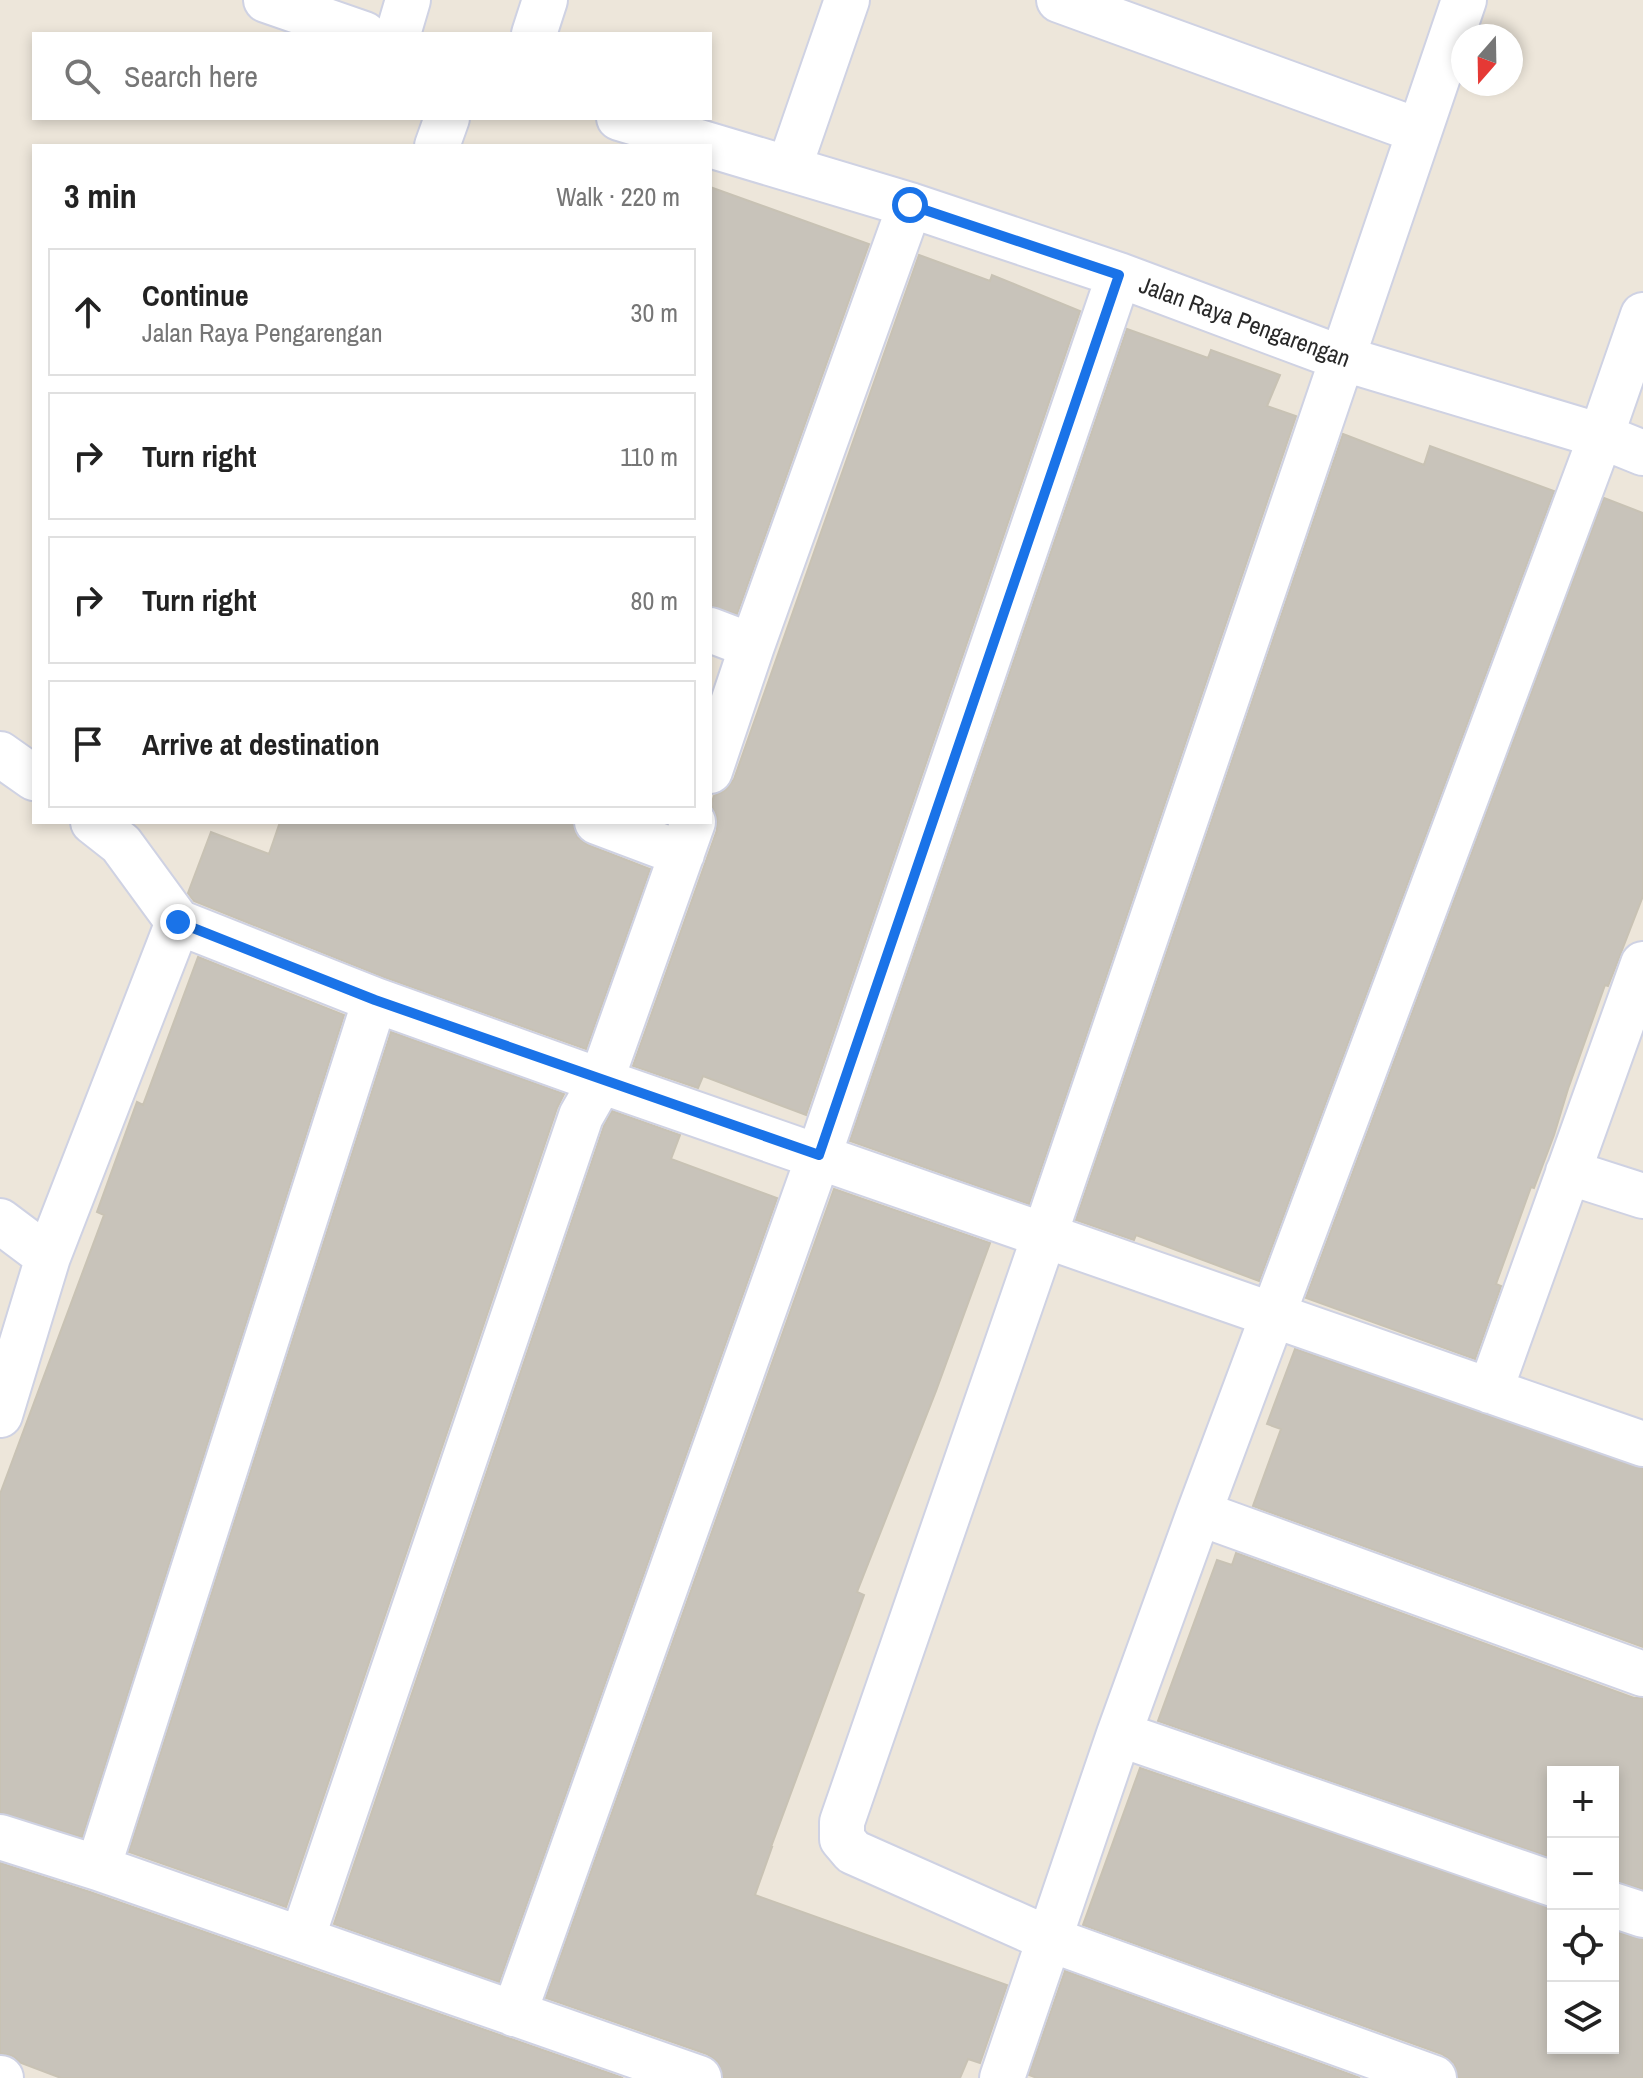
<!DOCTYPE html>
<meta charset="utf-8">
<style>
body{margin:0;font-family:"Archivo Narrow",sans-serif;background:#f6f6f6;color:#222}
.controls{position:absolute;right:24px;bottom:24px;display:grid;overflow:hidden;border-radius:0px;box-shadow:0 4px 12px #0003}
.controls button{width:72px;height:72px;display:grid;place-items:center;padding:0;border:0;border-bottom:2px solid #e0e0e0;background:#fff;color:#222;font:40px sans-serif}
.compass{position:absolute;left:1451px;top:24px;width:72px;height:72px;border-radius:50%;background:#fff;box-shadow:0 4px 12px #0003;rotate:200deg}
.stop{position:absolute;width:24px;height:24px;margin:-18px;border:6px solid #1a73e8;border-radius:50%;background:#fff}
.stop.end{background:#1a73e8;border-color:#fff;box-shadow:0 2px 8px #0008}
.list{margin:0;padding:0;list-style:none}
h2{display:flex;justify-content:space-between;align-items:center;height:104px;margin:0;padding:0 32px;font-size:34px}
h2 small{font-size:26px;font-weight:400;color:#767676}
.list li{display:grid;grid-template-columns:52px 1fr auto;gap:24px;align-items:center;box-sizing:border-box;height:128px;margin:0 16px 16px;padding:0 16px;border:2px solid #e0e0e0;border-radius:0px}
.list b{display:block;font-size:30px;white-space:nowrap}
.list p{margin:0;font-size:26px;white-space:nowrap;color:#767676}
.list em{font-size:26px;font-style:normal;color:#767676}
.icon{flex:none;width:44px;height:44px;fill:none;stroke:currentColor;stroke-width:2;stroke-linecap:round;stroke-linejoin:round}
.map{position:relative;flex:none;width:1643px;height:2078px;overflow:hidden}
.search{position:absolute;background:#fff;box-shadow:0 4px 12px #0003;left:32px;top:32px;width:680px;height:88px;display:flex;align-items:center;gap:20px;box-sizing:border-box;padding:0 28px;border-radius:0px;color:#767676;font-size:30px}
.panel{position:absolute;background:#fff;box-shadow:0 4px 12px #0003;left:32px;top:144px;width:680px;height:680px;border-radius:0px}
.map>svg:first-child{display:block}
</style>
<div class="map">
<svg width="1643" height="2078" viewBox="0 0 1643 2078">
<rect width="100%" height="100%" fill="#ede6da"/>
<path fill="#c8c3ba" stroke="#c8c2b4" stroke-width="2" d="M710,187L869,244L737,614L710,606Z
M919,255L990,281L992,275L1080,311L806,1115L703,1076L698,1088L633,1066L717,830V817L711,805L714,796L726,790L734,779Z
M1127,329L1208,358L1211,350L1280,375L1267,406L1296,416L1029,1204L850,1141Z
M1343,434L1424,465L1430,446L1554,491L1259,1281L1136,1235L1134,1240L1076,1220Z
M1604,498L1643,513V896L1608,986L1605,985L1568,1089L1554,1135L1534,1188L1531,1187L1496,1284L1501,1286L1475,1359L1306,1298Z
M280,822H573L577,837L588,845L650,869L586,1049L384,977L194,901L188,893L211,832L269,854Z
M198,957L344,1015L82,1837L0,1813V1494L104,1215L97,1212L137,1102L143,1105Z
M391,1032L564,1094L557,1108L286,1907L129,1852Z
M612,1111L680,1135L671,1159L777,1198L499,1982L334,1924L604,1126Z
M834,1189L990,1243L936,1391L857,1592L864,1595L771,1847H772L755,1895L1007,1985L980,2063L968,2059L960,2078H723L718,2062L707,2054L546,1998Z
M1295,1349L1643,1468V1647L1253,1506L1281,1429L1267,1424Z
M1236,1553L1634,1698H1643V1889L1613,1881V1772H1553V1858L1158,1721L1217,1560L1232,1565Z
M1140,1768L1553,1908V2048H1613V1931L1643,1939V2078H1458L1454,2063L1442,2054L1083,1925Z
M0,1863L90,1892L623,2078H61L21,2063L13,2056L0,2053Z
M1065,1971L1360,2078H1037L1029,2075Z"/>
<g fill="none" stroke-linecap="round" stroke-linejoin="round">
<g stroke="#cfd2e3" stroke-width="48">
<path id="street" d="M266,0L364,34
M1059,0L1419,131
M398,34L408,0
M534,34L545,0
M619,118L910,205L1119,275L1341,358L1601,436L1643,453
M437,146L447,118
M789,168L847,0
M710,630L752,646
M0,754L34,778
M710,771L752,646L910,205
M93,822L121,844L178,922
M597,822L682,854
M1568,1172L1643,1196
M0,1221L48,1257
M1490,1391L1643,964
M0,1415L48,1257L178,922L375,1000L601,1081L1643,1444
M1199,1513L1643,1674
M1119,1734L1553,1884
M0,1837L98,1868L699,2078
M98,1868L375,1000
M1613,1905L1643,1915
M302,1939L581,1116L601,1081L693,822
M514,2014L819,1155L1119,275
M0,2078H1
M1002,2078L1119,1734L1199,1513L1601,436L1643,315
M1434,2078L1049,1939L853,1852L842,1839V1822L1045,1234L1464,0"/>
</g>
<use href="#street" stroke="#fff" stroke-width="44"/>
</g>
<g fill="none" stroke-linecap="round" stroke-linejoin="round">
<path stroke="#1a73e8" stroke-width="10" d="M178,922L375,1000L819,1155L1119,275L910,205"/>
</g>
<g text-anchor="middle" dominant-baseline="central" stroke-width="6" stroke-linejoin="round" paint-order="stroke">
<g font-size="24" fill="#292929" stroke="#fff">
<text transform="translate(1245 321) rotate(20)">Jalan Raya Pengarengan</text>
</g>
</g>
</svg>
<div class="controls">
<button>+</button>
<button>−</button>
<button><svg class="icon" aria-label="locate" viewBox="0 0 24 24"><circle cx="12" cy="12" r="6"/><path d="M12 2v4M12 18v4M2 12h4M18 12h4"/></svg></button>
<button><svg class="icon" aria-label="layers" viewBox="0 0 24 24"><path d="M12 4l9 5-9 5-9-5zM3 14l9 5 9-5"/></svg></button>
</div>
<svg class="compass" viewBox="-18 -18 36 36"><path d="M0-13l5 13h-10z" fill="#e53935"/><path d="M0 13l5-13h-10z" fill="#767676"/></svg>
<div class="stop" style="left:910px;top:205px"></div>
<div class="stop end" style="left:178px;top:922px"></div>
<div class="search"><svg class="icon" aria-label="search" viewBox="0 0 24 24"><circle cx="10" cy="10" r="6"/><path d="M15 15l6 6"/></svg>Search here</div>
<section class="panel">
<h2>3 min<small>Walk · 220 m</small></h2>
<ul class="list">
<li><svg class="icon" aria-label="ahead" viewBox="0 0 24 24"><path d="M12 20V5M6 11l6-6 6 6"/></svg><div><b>Continue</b><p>Jalan Raya Pengarengan</p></div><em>30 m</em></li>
<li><svg class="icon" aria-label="right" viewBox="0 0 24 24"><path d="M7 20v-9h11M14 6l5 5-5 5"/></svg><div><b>Turn right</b></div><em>110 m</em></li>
<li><svg class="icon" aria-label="right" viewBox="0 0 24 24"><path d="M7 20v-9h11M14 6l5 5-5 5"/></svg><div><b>Turn right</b></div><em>80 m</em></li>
<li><svg class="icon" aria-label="arrive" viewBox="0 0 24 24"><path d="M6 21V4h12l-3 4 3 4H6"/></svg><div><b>Arrive at destination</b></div></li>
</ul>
</section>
</div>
